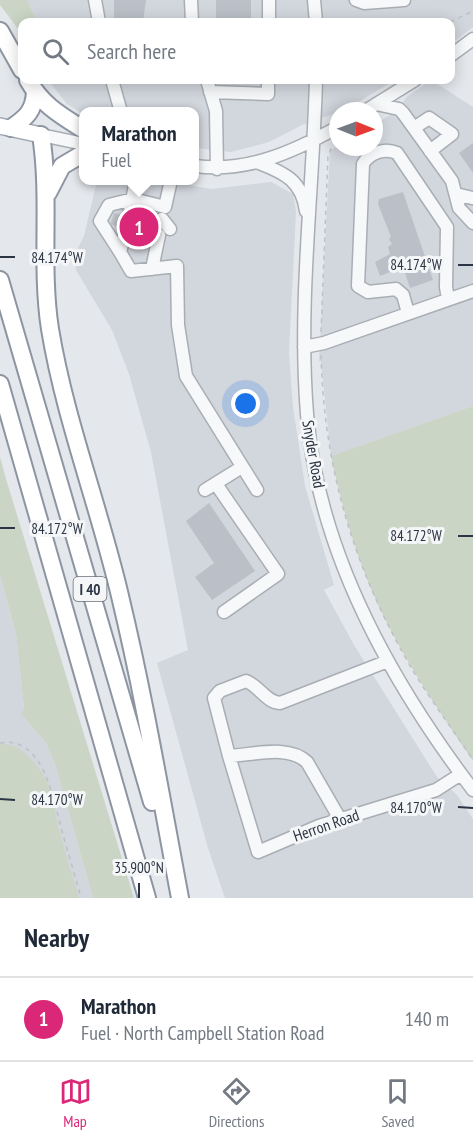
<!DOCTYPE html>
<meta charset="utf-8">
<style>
body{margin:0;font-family:"PT Sans Narrow",sans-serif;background:#f6f6f7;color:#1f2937}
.compass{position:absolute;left:329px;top:102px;width:54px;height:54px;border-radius:50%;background:#fff;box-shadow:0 3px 15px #0003;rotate:91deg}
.you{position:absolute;left:246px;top:404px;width:21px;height:21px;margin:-15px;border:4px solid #fff;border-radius:50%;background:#1a73e8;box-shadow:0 0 0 9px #1a73e833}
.badge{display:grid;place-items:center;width:39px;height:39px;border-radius:50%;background:#db2777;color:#fff;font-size:20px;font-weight:700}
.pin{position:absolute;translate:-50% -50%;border:3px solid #fff;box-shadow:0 2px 6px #0006}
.popup{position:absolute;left:79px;top:107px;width:120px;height:78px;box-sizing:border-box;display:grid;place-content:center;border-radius:12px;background:#fff;filter:drop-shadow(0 2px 4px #0005);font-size:20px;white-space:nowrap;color:#747a83}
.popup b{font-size:22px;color:#1f2937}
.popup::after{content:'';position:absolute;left:50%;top:100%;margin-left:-12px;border:12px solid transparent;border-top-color:#fff}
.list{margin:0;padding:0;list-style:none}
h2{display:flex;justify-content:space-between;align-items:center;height:78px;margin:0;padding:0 24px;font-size:26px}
h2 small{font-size:20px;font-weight:400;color:#747a83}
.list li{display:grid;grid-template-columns:39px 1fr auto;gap:18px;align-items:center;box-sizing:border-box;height:84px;padding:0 24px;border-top:2px solid #e0e1e3}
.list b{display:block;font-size:22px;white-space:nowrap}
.list p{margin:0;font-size:20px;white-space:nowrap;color:#747a83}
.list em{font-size:20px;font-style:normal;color:#747a83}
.icon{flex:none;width:33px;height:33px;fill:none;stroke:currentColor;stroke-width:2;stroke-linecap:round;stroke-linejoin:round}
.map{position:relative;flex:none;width:473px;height:898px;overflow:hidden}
.search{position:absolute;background:#fff;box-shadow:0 3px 15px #0003;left:18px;right:18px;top:18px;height:66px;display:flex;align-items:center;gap:15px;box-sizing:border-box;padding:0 21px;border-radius:12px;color:#747a83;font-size:22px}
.sheet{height:162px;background:#fff}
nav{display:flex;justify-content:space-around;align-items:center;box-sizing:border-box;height:84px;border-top:2px solid #e0e1e3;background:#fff;font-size:16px;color:#747a83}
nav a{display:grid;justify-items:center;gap:3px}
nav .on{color:#db2777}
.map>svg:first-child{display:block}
</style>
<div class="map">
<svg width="473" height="898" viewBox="0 0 473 898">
<rect width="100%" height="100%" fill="#e4e7eb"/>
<path fill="#d2d6dd" d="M27,0H473V27L451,44L450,22H37Z
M48,80H395L345,110L302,125L269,142L231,152L195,148V112H84L83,114L67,104Z
M431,80L473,107V406L331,456L321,362L319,361L330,151L338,145V147H374V125L393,113L408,96Z
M97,181H166L211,189L271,182L293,194L296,212L289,353L293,407L305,486L334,585L324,590L354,645L437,777L457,795L473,819V898H225L208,848L157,663L188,650L151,452L129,374L112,330L76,270L75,254L84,236Z
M0,575L16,633L24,708L21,714L46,743L56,767L93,898H0Z"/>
<path fill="#cad5c6" d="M0,0H27L37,22H22V34L0,5Z
M473,406V761C438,709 402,658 376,600C355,554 342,506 331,456Z
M0,457L6,479L134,898H93L56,767L46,743L21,714L24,708L16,633L0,575Z
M0,744C26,742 47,776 53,797C55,807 55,816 58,825C64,850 72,874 79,898H0Z"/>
<path fill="#bbc0c8" d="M114,0H146L143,22H114Z
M216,0H251V22H216Z
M473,143V173L459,153Z
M403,192L433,280L410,288L403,267L380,276L375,262L390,254L388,247L392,244L389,239L391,237L378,204L379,199Z
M209,503L255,571L212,600L195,577L214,563L186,521Z"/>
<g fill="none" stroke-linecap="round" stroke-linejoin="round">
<path stroke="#bfc3c9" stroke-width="12" stroke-dasharray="12 6" stroke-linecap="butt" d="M116,226L120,214"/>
<g stroke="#a9aeb5" stroke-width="15">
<path id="minor" d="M95,0L99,22
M191,0L192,22
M314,0L316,22
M356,0L364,3L404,0
M269,22V0
M450,56L473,39
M112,80L121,112
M207,80L216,111L217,169
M316,80C313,191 298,303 307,414C318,553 391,682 473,790
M210,92L268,94V80
M376,104L399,109L403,113L452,181L459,208L473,223
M365,111L415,80
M414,128L429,118L452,134L430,151
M41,135L84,144
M259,163C285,173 302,181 306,211
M195,166C247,173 293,152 338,127
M456,194L472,198
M129,216L136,180
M154,225L162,219L170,229
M126,229L120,252L131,271L177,266L178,325L186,376L257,490
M120,252L100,221L109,205L133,199L165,207L171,180
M152,269L159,235
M408,313L403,295L396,289L368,292L358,286L363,164C370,152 385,148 397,153L447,227L446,287L448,299
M304,347L324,343L473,291
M216,484L278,574L224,612
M205,490L242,467
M229,756L258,852L319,826L436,790L461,774
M340,819L307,762C288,744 253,755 229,756L214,698L220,691L246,681C259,686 266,702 280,703L388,661"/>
</g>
<g stroke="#a4acb6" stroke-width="18">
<path id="major" d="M0,126L41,135"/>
</g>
<g stroke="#8c95a1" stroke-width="20">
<path id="highway" d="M0,31L22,70
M28,80C42,105 60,115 84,130
M11,128C26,118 34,111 35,92
M41,135C51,199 40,265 50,329C65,420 99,506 120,596C144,696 161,797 180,898
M48,193L62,166L84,153
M0,280L152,802
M0,384L147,898"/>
</g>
<path stroke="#bec1c6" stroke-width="1.5" stroke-dasharray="4.5 4.5" stroke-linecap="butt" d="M450,22L473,11
M321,332L328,156L331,149L329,146
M321,355C324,468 353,566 409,664C428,697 452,728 473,760
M0,743C43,735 53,798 61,827C67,851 75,874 81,898"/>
<use href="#minor" stroke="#f7f8f9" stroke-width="12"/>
<use href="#major" stroke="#fff" stroke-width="15"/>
<use href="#highway" stroke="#fff" stroke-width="16"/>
</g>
<path fill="none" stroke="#2c3543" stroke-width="2" d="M0,257H15M458,265H473M0,528H15M458,536H473M0,799L15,800M458,807L473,808M139,898V883"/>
<g text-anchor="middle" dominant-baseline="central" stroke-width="6" stroke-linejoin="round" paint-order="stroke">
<rect fill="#f4f6f8" stroke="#686f79" stroke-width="1.5" x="73.5" y="577" width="33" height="24" rx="4.5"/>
<g font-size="15" font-weight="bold" fill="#2c3543">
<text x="90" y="589">I 40</text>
</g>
<g font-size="16" fill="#2c3543" stroke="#f4f6f8">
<text transform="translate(314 454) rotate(80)">Snyder Road</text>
<text transform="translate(326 825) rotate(-19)">Herron Road</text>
</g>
</g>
<g font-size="15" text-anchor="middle" fill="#2c3543" stroke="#f4f6f8" stroke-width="6" stroke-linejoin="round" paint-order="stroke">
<text x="57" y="263">84.174°W</text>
<text x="416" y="270">84.174°W</text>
<text x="57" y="534">84.172°W</text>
<text x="416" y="541">84.172°W</text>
<text x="57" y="805">84.170°W</text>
<text x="416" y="813">84.170°W</text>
<text x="139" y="873">35.900°N</text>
</g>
</svg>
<svg class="compass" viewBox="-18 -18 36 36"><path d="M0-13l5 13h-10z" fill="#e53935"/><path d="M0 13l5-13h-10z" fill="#747a83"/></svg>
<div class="you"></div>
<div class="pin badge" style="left:139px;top:227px">1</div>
<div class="popup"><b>Marathon</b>Fuel</div>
<div class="search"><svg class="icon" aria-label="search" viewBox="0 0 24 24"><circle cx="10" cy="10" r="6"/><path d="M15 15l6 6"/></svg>Search here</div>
</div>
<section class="sheet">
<h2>Nearby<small></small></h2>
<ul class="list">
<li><span class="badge">1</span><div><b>Marathon</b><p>Fuel · North Campbell Station Road</p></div><em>140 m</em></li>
</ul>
</section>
<nav>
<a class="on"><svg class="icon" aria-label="map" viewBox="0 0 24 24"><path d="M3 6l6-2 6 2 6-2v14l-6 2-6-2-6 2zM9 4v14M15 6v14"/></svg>Map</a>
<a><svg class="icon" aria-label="directions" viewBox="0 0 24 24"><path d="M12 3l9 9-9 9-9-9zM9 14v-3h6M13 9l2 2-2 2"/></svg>Directions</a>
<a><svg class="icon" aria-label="saved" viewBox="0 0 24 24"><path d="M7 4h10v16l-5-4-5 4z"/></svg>Saved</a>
</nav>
